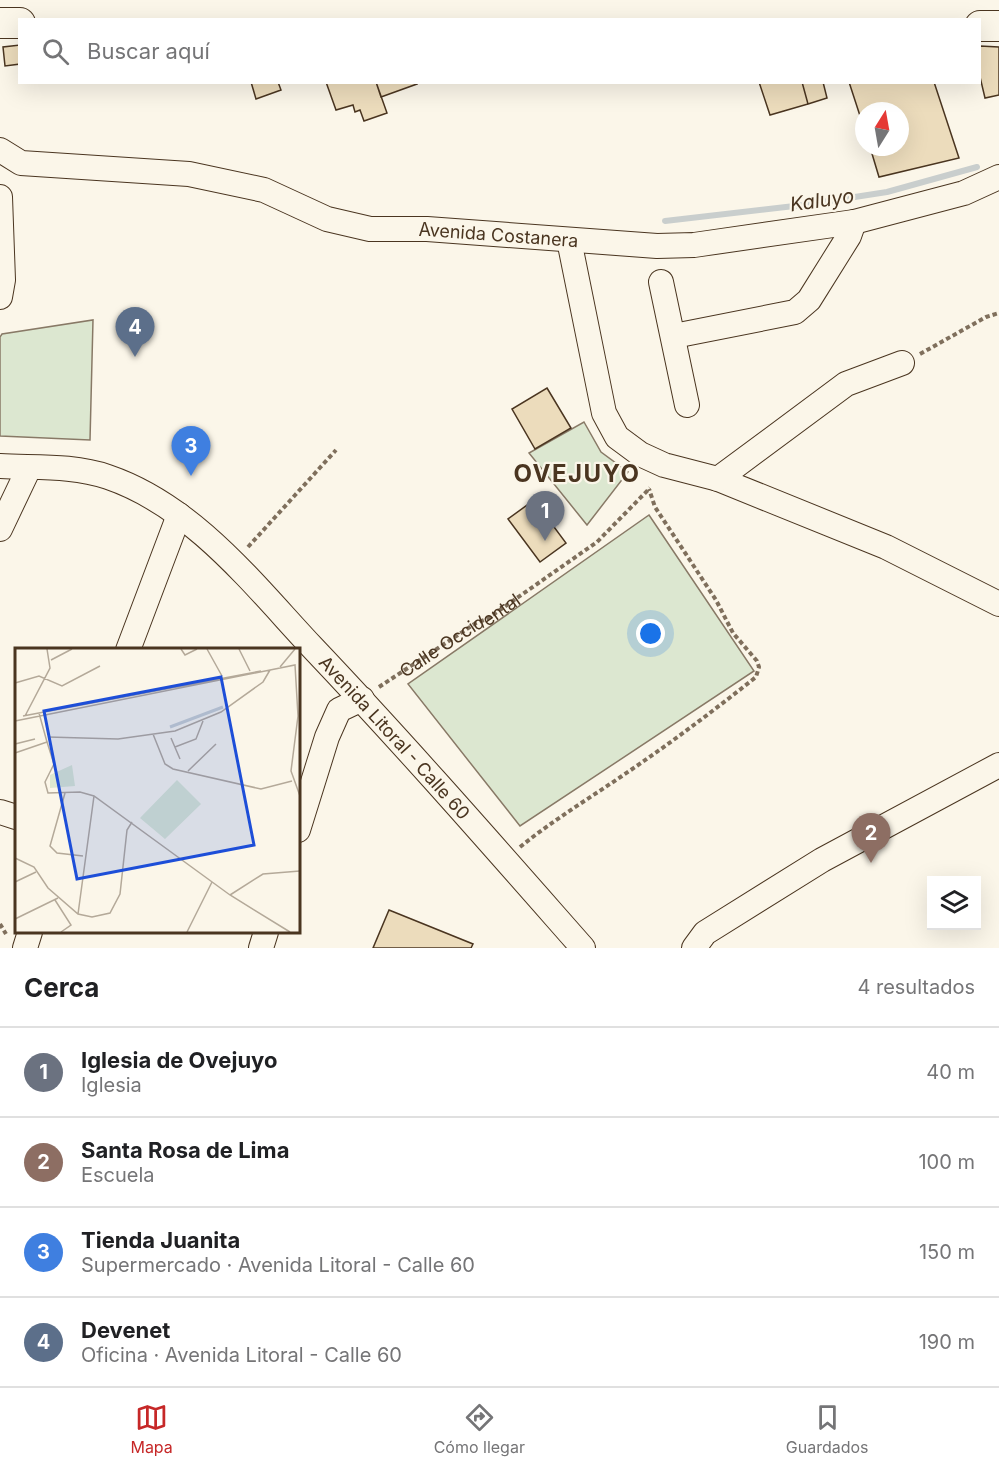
<!DOCTYPE html>
<html lang="es">
<meta charset="utf-8">
<style>
body{margin:0;font-family:Inter,sans-serif;background:#f2f2f2;color:#202124}
.controls{position:absolute;right:18px;bottom:18px;display:grid;overflow:hidden;border-radius:0px;box-shadow:0 6px 24px #0002}
.controls button{width:54px;height:54px;display:grid;place-items:center;padding:0;border:0;border-bottom:2px solid #e0e0e0;background:#fff;color:#202124;font:30px sans-serif}
.compass{position:absolute;left:855px;top:102px;width:54px;height:54px;border-radius:50%;background:#fff;box-shadow:0 6px 24px #0002;rotate:11deg}
.you{position:absolute;left:651px;top:634px;width:21px;height:21px;margin:-15px;border:4px solid #fff;border-radius:50%;background:#1a73e8;box-shadow:0 0 0 9px #1a73e833}
.badge{display:grid;place-items:center;width:39px;height:39px;border-radius:50%;background:#c62828;color:#fff;font-size:20px;font-weight:700}
.pin{position:absolute;translate:-50% -50px;filter:drop-shadow(0 2px 3px #0008)}
.pin::after{content:'';position:absolute;top:32px;width:21px;height:18px;background:inherit;clip-path:polygon(0 0,100% 0,50% 100%)}
.list{margin:0;padding:0;list-style:none}
h2{display:flex;justify-content:space-between;align-items:center;height:78px;margin:0;padding:0 24px;font-size:26px}
h2 small{font-size:20px;font-weight:400;color:#757577}
.list li{display:grid;grid-template-columns:39px 1fr auto;gap:18px;align-items:center;box-sizing:border-box;height:90px;padding:0 24px;border-top:2px solid #e0e0e0}
.list b{display:block;font-size:22px;white-space:nowrap}
.list p{margin:0;font-size:20px;white-space:nowrap;color:#757577}
.list em{font-size:20px;font-style:normal;color:#757577}
.icon{flex:none;width:33px;height:33px;fill:none;stroke:currentColor;stroke-width:2;stroke-linecap:round;stroke-linejoin:round}
.map{position:relative;flex:none;width:999px;height:948px;overflow:hidden}
.search{position:absolute;background:#fff;box-shadow:0 6px 24px #0002;left:18px;right:18px;top:18px;height:66px;display:flex;align-items:center;gap:15px;box-sizing:border-box;padding:0 21px;border-radius:0px;color:#757577;font-size:22px}
.sheet{height:438px;background:#fff}
nav{display:flex;justify-content:space-around;align-items:center;box-sizing:border-box;height:84px;border-top:2px solid #e0e0e0;background:#fff;font-size:16px;color:#757577}
nav a{display:grid;justify-items:center;gap:3px}
nav .on{color:#c62828}
.map>svg:first-child{display:block}
</style>
<div class="map">
<svg width="999" height="948" viewBox="0 0 999 948">
<rect width="100%" height="100%" fill="#fbf6e9"/>
<path fill="#dce7d0" stroke="#887966" stroke-width="1.5" d="M93,320L90,440L0,436V337L2,334Z
M584,422L601,452L628,472L587,525L529,453Z
M649,515L754,671L520,826L408,684Z"/>
<g fill="none" stroke-linecap="round" stroke-linejoin="round">
<path stroke="#c9cecd" stroke-width="6" d="M665,221L803,205L887,192L977,167"/>
</g>
<path fill="#ecdcbc" stroke="#4a3520" stroke-width="1.5" d="M20,45V64L5,66L3,47Z
M980,46L999,47V95L985,98L980,77Z
M251,82H278L281,90L256,99Z
M326,82H376L387,113L364,121L360,110L355,112L353,105L336,110Z
M376,82H416L417,84L381,97Z
M759,82H802L808,104L770,115Z
M802,82H823L827,98L808,104Z
M849,82H934L959,158L879,177L870,147H900V111H864V128Z
M547,388L571,428L535,449L512,409Z
M534,500L566,543L540,562L508,519Z
M389,910L473,944L471,948H373Z"/>
<g fill="none" stroke-linecap="round" stroke-linejoin="round">
<g stroke="#4a3520" stroke-width="26">
<g id="minor">
<path id="s2" d="M0,150L21,163L189,174L264,190L327,219L370,229H427L657,246L694,245L854,222L964,193L999,177"/>
<path d="M0,197L3,280L0,297"/>
<path d="M569,240L604,413L617,437L640,454L664,465L718,479L886,547L999,604"/>
<path d="M661,282L687,405"/>
<path d="M674,336L795,312L809,300L849,236L854,222"/>
<path id="s3" d="M0,466C36,468 73,465 108,477C193,506 253,584 312,647C405,745 494,847 583,948"/>
<path d="M718,479L846,384L902,363"/>
<path d="M0,529L29,468"/>
<path d="M128,650L179,515"/>
<path d="M0,812L16,817"/>
<path d="M298,830L327,737L339,710L362,699"/>
<path d="M25,948L30,932"/>
<path d="M261,948L266,932"/>
<path d="M694,948L705,933L822,860L999,765"/>
</g>
</g>
<g stroke="#4a3520" stroke-width="32">
<path id="major" d="M0,23H20
M980,26H999"/>
</g>
<g stroke="#7f6f5c" stroke-width="4" stroke-dasharray="4.5 3" stroke-linecap="butt">
<path d="M920,354L986,317L999,313"/>
<path d="M248,547L336,450"/>
<path id="s1" d="M379,687L476,623L487,619L597,542L650,488"/>
<path d="M520,847C552,821 588,799 622,776C668,745 712,712 756,677L759,667L757,661L733,633L716,600L655,507L649,489"/>
<path d="M0,924L6,934"/>
</g>
<use href="#minor" stroke="#fbf6e9" stroke-width="24"/>
<use href="#major" stroke="#fbf6e9" stroke-width="30"/>
</g>
<g text-anchor="middle" dominant-baseline="central" stroke-width="4.5" stroke-linejoin="round" paint-order="stroke">
<g font-size="18" fill="#4a3520" stroke="#fbf6e9">
<text stroke="none"><textPath href="#s2" startOffset="512">Avenida Costanera</textPath></text>
<text stroke="none"><textPath href="#s1" startOffset="96">Calle Occidental</textPath></text>
<text stroke="none"><textPath href="#s3" startOffset="500">Avenida Litoral - Calle 60</textPath></text>
</g>
<g font-size="20" font-style="italic" fill="#4a3520" stroke="#fbf6e9">
<text transform="translate(822 200) rotate(-8)">Kaluyo</text>
</g>
<g font-size="24" font-weight="bold" letter-spacing="1.5" fill="#4a3520" stroke="#fbf6e9">
<text x="577" y="473">OVEJUYO</text>
</g>
</g>
<g transform="translate(15 648)">
<rect width="285" height="285" fill="#fbf6e9"/>
<path d="M57,117L60,138L35,140V127ZM162,132L186,156L150,191L125,170Z" fill="#dce7d0"/>
<path fill="none" stroke="#c9cecd" stroke-width="3" d="M155,79L208,59"/>
<path fill="none" stroke="#b4a999" stroke-width="1.5" d="M166,1L170,7L182,1M192,1L207,28M224,1L235,23M36,12L57,1M265,19L280,1M0,35L24,28L47,38L85,18M8,68L246,23M10,68L35,20L32,1M0,73L280,17L283,68L276,123L285,148M138,86L150,116L158,121L246,141L277,133M33,89L103,91L160,83L206,64L248,34L255,22M156,90L165,111M32,94L39,116L30,134L33,145L65,144L79,148L215,247L275,284M0,96L20,91M160,99L181,91L188,73M0,105L32,94L24,65M173,123L201,96M50,145L35,198L42,205L68,208M0,210L19,219L33,240L63,266L77,269L95,265L105,246L112,182L117,174M0,234L21,224M215,247L248,226L285,223M40,252L56,277L46,284M63,266L79,148M0,271L43,250M172,284L197,234"/>
<path fill="#1d4ed8" fill-opacity="0.15" stroke="#1d4ed8" stroke-width="3" d="M206,29L239,197L62,231L29,63Z"/>
<rect width="285" height="285" fill="none" stroke="#4a3520" stroke-width="3"/>
</g>
</svg>
<div class="controls">
<button><svg class="icon" aria-label="layers" viewBox="0 0 24 24"><path d="M12 4l9 5-9 5-9-5zM3 14l9 5 9-5"/></svg></button>
</div>
<svg class="compass" viewBox="-18 -18 36 36"><path d="M0-13l5 13h-10z" fill="#e53935"/><path d="M0 13l5-13h-10z" fill="#757577"/></svg>
<div class="you"></div>
<div class="pin badge" style="left:545px;top:541px;background:#6b7280">1</div>
<div class="pin badge" style="left:871px;top:863px;background:#8d6e63">2</div>
<div class="pin badge" style="left:191px;top:476px;background:#3f7fe0">3</div>
<div class="pin badge" style="left:135px;top:357px;background:#5c6f8a">4</div>
<div class="search"><svg class="icon" aria-label="search" viewBox="0 0 24 24"><circle cx="10" cy="10" r="6"/><path d="M15 15l6 6"/></svg>Buscar aquí</div>
</div>
<section class="sheet">
<h2>Cerca<small>4 resultados</small></h2>
<ul class="list">
<li><span class="badge" style="background:#6b7280">1</span><div><b>Iglesia de Ovejuyo</b><p>Iglesia</p></div><em>40 m</em></li>
<li><span class="badge" style="background:#8d6e63">2</span><div><b>Santa Rosa de Lima</b><p>Escuela</p></div><em>100 m</em></li>
<li><span class="badge" style="background:#3f7fe0">3</span><div><b>Tienda Juanita</b><p>Supermercado · Avenida Litoral - Calle 60</p></div><em>150 m</em></li>
<li><span class="badge" style="background:#5c6f8a">4</span><div><b>Devenet</b><p>Oficina · Avenida Litoral - Calle 60</p></div><em>190 m</em></li>
</ul>
</section>
<nav>
<a class="on"><svg class="icon" aria-label="map" viewBox="0 0 24 24"><path d="M3 6l6-2 6 2 6-2v14l-6 2-6-2-6 2zM9 4v14M15 6v14"/></svg>Mapa</a>
<a><svg class="icon" aria-label="directions" viewBox="0 0 24 24"><path d="M12 3l9 9-9 9-9-9zM9 14v-3h6M13 9l2 2-2 2"/></svg>Cómo llegar</a>
<a><svg class="icon" aria-label="saved" viewBox="0 0 24 24"><path d="M7 4h10v16l-5-4-5 4z"/></svg>Guardados</a>
</nav>
